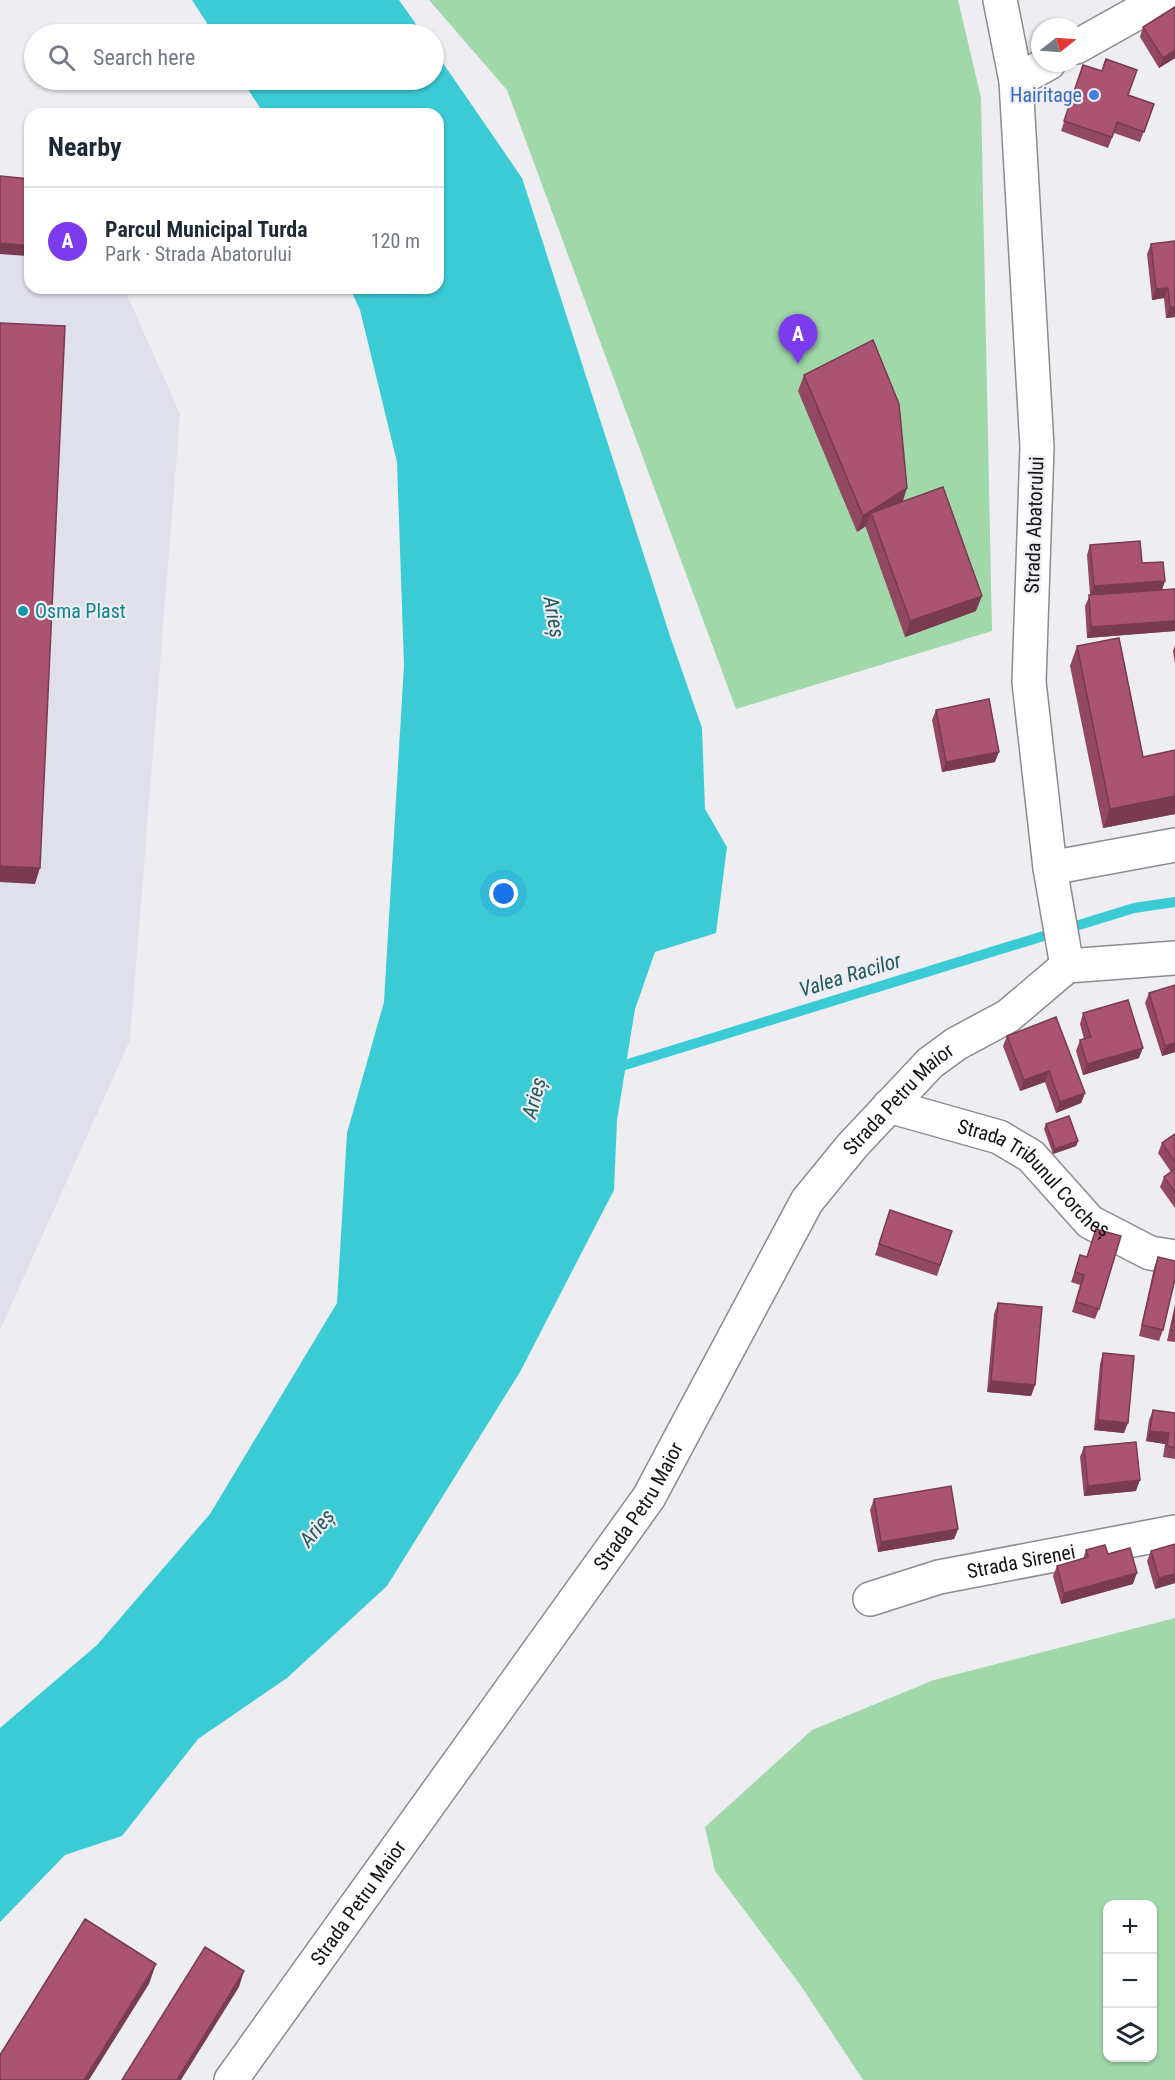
<!DOCTYPE html>
<meta charset="utf-8">
<style>
body{margin:0;font-family:"Roboto Condensed",sans-serif;background:#f6f6f7;color:#1f2937}
.controls{position:absolute;right:18px;bottom:18px;display:grid;overflow:hidden;border-radius:12px;box-shadow:0 2px 4px #0004}
.controls button{width:54px;height:54px;display:grid;place-items:center;padding:0;border:0;border-bottom:2px solid #e0e1e3;background:#fff;color:#1f2937;font:30px sans-serif}
.compass{position:absolute;left:1031px;top:18px;width:54px;height:54px;border-radius:50%;background:#fff;box-shadow:0 2px 4px #0004;rotate:73deg}
.you{position:absolute;left:504px;top:894px;width:21px;height:21px;margin:-15px;border:4px solid #fff;border-radius:50%;background:#1a73e8;box-shadow:0 0 0 9px #1a73e833}
.badge{display:grid;place-items:center;width:39px;height:39px;border-radius:50%;background:#7c3aed;color:#fff;font-size:20px;font-weight:700}
.pin{position:absolute;translate:-50% -50px;filter:drop-shadow(0 2px 3px #0008)}
.pin::after{content:'';position:absolute;top:32px;width:21px;height:18px;background:inherit;clip-path:polygon(0 0,100% 0,50% 100%)}
.list{margin:0;padding:0;list-style:none}
h2{display:flex;justify-content:space-between;align-items:center;height:78px;margin:0;padding:0 24px;font-size:26px}
h2 small{font-size:20px;font-weight:400;color:#747a83}
.list li{display:grid;grid-template-columns:39px 1fr auto;gap:18px;align-items:center;box-sizing:border-box;height:108px;padding:0 24px;border-top:2px solid #e0e1e3}
.list b{display:block;font-size:22px;white-space:nowrap}
.list p{margin:0;font-size:20px;white-space:nowrap;color:#747a83}
.list em{font-size:20px;font-style:normal;color:#747a83}
.icon{flex:none;width:33px;height:33px;fill:none;stroke:currentColor;stroke-width:2;stroke-linecap:round;stroke-linejoin:round}
.map{position:relative;flex:none;width:1175px;height:2080px;overflow:hidden}
.search{position:absolute;background:#fff;box-shadow:0 2px 4px #0004;left:24px;top:24px;width:420px;height:66px;display:flex;align-items:center;gap:15px;box-sizing:border-box;padding:0 21px;border-radius:33px;color:#747a83;font-size:22px}
.panel{position:absolute;background:#fff;box-shadow:0 2px 4px #0004;left:24px;top:108px;width:420px;height:186px;border-radius:18px}
.map>svg:first-child{display:block}
</style>
<div class="map">
<svg width="1175" height="2080" viewBox="0 0 1175 2080">
<rect width="100%" height="100%" fill="#ededf2"/>
<path fill="#e0dfec" d="M0,223L30,224V288H124L180,414L130,1040L0,1330Z"/>
<path fill="#a0d8aa" fill-rule="evenodd" d="M429,0H958L981,98L992,631L736,709L507,90Z
M1175,1618V2080H863L801,1986L715,1871L705,1827L812,1730L934,1680ZM1108,1904H1152V2058H1108Z"/>
<path fill="#3bcbd5" d="M192,0H399L423,34H214Z
M434,50L522,178L670,636L702,728L705,809L727,847L716,933L655,952L635,1009L617,1120L614,1190L520,1372L387,1586L287,1678L198,1739L122,1836L65,1855L0,1922V1728L97,1645L210,1514L337,1303L347,1133L384,1002L404,665L397,462L360,310L350,288H438V114H264L242,80H434Z"/>
<g fill="none" stroke-linecap="round" stroke-linejoin="round">
<path stroke="#3bcbd5" stroke-width="10" d="M612,1069L1134,908L1175,902"/>
<g stroke="#8b8b90" stroke-width="36">
<g id="minor">
<path d="M1000,0L1016,81L1037,447L1029,682L1050,868L1067,966"/>
<path d="M1076,47L1160,0"/>
<path d="M1016,81L1049,63"/>
<path d="M1050,868L1175,845"/>
<path d="M1067,966L1175,958"/>
<path id="s1" d="M889,1106L999,1137L1031,1156L1090,1222L1150,1253L1175,1257"/>
<path id="s2" d="M870,1599L939,1577L1175,1532"/>
<path id="s3" d="M231,2080L649,1497L807,1201L852,1146L930,1063L956,1044L1008,1016L1067,966"/>
</g>
</g>
<use href="#minor" stroke="#fff" stroke-width="33"/>
</g>
<path fill="#934862" d="M1143,27L1175,58L1159,68L1140,37Z
M1083,65L1128,95L1154,104L1140,142L1114,133L1108,148L1061,131Z
M1175,241V317L1166,318L1164,298L1152,300L1147,254L1151,244Z
M804,375L902,502L976,611L905,637L866,528V526L857,532L798,391Z
M1090,545L1142,563L1165,581L1162,590L1175,589V631L1087,638L1085,606L1090,595L1087,555Z
M1175,645V664L1173,651Z
M1077,646L1143,757L1175,750V814L1103,828L1070,666Z
M936,710L995,762L942,772L932,720Z
M1149,993L1175,1052L1162,1056L1145,1003Z
M1083,1013L1139,1058L1083,1075L1076,1051L1080,1040L1084,1039L1080,1024Z
M1007,1036L1085,1093L1081,1103L1056,1113L1045,1082L1020,1091L1003,1046Z
M1046,1124L1078,1141L1076,1146L1053,1154L1044,1129Z
M1175,1134V1208L1160,1187L1164,1177L1171,1172L1158,1153L1162,1143Z
M890,1210L952,1231L937,1276L875,1255Z
M1096,1229L1099,1309L1095,1319L1072,1312L1080,1285L1071,1282L1080,1255L1087,1257Z
M1158,1257L1163,1330L1159,1341L1139,1336L1154,1268Z
M998,1303L1035,1385L1031,1396L987,1392L994,1314Z
M1175,1304V1342L1167,1341Z
M1103,1353L1124,1433L1094,1430L1100,1364Z
M1153,1410L1175,1413V1459L1163,1457L1165,1444L1146,1441L1149,1420Z
M1084,1447L1136,1491L1084,1496L1080,1457Z
M874,1499L958,1529L954,1539L878,1552L870,1510Z
M1175,1544V1583L1155,1589L1147,1561L1151,1551Z
M1086,1550L1108,1554L1133,1584L1061,1604L1053,1576L1057,1566L1083,1559Z"/>
<path fill="#783b50" d="M1175,50V58L1159,68L1163,58Z
M0,243L30,246V249L27,256L0,254Z
M1168,288L1164,298L1152,300L1156,289Z
M1170,307H1175V317L1166,318Z
M907,488L902,504L871,513L866,526L857,532L863,516Z
M1165,581L1161,592L1090,597L1094,586Z
M982,596L976,611L905,637L910,621Z
M1175,621V631L1087,638L1091,627Z
M999,752L995,762L942,772L946,762Z
M1175,796V814L1103,828L1110,809Z
M0,866L40,868L35,884L0,882Z
M1175,1043V1052L1162,1056L1165,1046Z
M1143,1048L1139,1058L1083,1075L1087,1064Z
M1049,1071L1045,1082L1020,1091L1024,1080Z
M1085,1093L1081,1103L1056,1113L1060,1102Z
M1078,1141L1076,1146L1053,1154L1055,1149Z
M991,1381L1035,1385L1031,1396L987,1392Z
M1098,1420L1128,1423L1124,1433L1094,1430Z
M1150,1431L1169,1433L1165,1444L1146,1441Z
M1140,1480L1136,1491L1084,1496L1088,1486Z
M958,1529L954,1539L878,1552L881,1542Z
M1137,1573L1133,1584L1061,1604L1064,1593Z
M1175,1574V1583L1155,1589L1159,1578Z
M156,1964L149,1984L89,2080H84Z
M244,1971L239,1987L181,2080H177Z"/>
<path fill="#ab5472" stroke="#783b50" stroke-width="1.5" d="M1175,7V50L1163,58L1143,27Z
M1106,59L1137,70L1128,95L1154,104L1144,132L1117,122L1112,137L1064,121L1083,65L1102,71Z
M0,176L30,179V246L0,243Z
M1175,241V307H1170L1168,288L1156,289L1151,244Z
M0,323L65,326L40,868L0,866Z
M873,340L899,404L907,488L863,516L804,375Z
M943,487L982,596L910,621L871,513Z
M1140,541L1142,563L1163,562L1165,581L1094,586L1090,545Z
M1175,589V621L1091,627L1089,595Z
M1119,638L1143,757L1175,750V796L1110,809L1077,646Z
M989,699L999,752L946,762L936,710Z
M1175,985V1043L1165,1046L1149,993Z
M1128,1000L1143,1048L1087,1064L1080,1040L1091,1037L1083,1013Z
M1056,1017L1085,1093L1060,1102L1049,1071L1024,1080L1007,1036Z
M1069,1116L1078,1141L1055,1149L1046,1124Z
M1175,1134V1162L1162,1143Z
M1175,1169V1192L1164,1177Z
M890,1210L952,1231L940,1265L879,1244Z
M1096,1229L1121,1236L1099,1309L1076,1302L1084,1275L1075,1272L1080,1255L1087,1257Z
M1158,1257L1175,1261V1279L1163,1330L1142,1325Z
M998,1303L1042,1307L1035,1385L991,1381Z
M1175,1312V1331L1171,1330Z
M1103,1353L1134,1356L1128,1423L1098,1420Z
M1153,1410L1175,1413V1448L1167,1446L1169,1433L1150,1431Z
M1136,1442L1140,1480L1088,1486L1084,1447Z
M951,1486L958,1529L881,1542L874,1499Z
M1175,1544V1574L1159,1578L1151,1551Z
M1105,1545L1108,1554L1130,1548L1137,1573L1064,1593L1057,1566L1088,1557L1086,1550Z
M85,1919L156,1964L84,2080H0V2055Z
M205,1947L244,1971L177,2080H122Z"/>
<circle fill="#3f7fe0" stroke="#ededf2" stroke-width="2" cx="1094" cy="95" r="6"/>
<circle fill="#0f9aa8" stroke="#ededf2" stroke-width="2" cx="23" cy="611" r="6"/>
<g text-anchor="middle" dominant-baseline="central" stroke-width="4.5" stroke-linejoin="round" paint-order="stroke">
<g font-size="20" fill="#366cbe" stroke="#ededf2" text-anchor="end">
<text x="1082" y="95">Hairitage</text>
</g>
<g font-size="20" fill="#131315" stroke="#ededf2">
<text transform="translate(1034 525) rotate(-88)">Strada Abatorului</text>
<text stroke="none"><textPath href="#s3" startOffset="1190">Strada Petru Maior</textPath></text>
<text stroke="none"><textPath href="#s1" startOffset="166">Strada Tribunul Corcheș</textPath></text>
<text stroke="none"><textPath href="#s3" startOffset="704">Strada Petru Maior</textPath></text>
<text stroke="none"><textPath href="#s2" startOffset="156">Strada Sirenei</textPath></text>
<text stroke="none"><textPath href="#s3" startOffset="218">Strada Petru Maior</textPath></text>
</g>
<g font-size="20" fill="#0d838f" stroke="#ededf2" text-anchor="start">
<text x="35" y="611">Osma Plast</text>
</g>
<g font-size="21" font-style="italic" fill="#215a5e" stroke="#ededf2">
<text transform="translate(554 617) rotate(80)">Arieș</text>
<text transform="translate(850 975) rotate(-17)">Valea Racilor</text>
<text transform="translate(534 1098) rotate(-75)">Arieș</text>
<text transform="translate(317 1528) rotate(-50)">Arieș</text>
</g>
</g>
</svg>
<div class="controls">
<button>+</button>
<button>−</button>
<button><svg class="icon" aria-label="layers" viewBox="0 0 24 24"><path d="M12 4l9 5-9 5-9-5zM3 14l9 5 9-5"/></svg></button>
</div>
<svg class="compass" viewBox="-18 -18 36 36"><path d="M0-13l5 13h-10z" fill="#e53935"/><path d="M0 13l5-13h-10z" fill="#747a83"/></svg>
<div class="you"></div>
<div class="pin badge" style="left:798px;top:364px">A</div>
<div class="search"><svg class="icon" aria-label="search" viewBox="0 0 24 24"><circle cx="10" cy="10" r="6"/><path d="M15 15l6 6"/></svg>Search here</div>
<section class="panel">
<h2>Nearby<small></small></h2>
<ul class="list">
<li><span class="badge">A</span><div><b>Parcul Municipal Turda</b><p>Park · Strada Abatorului</p></div><em>120 m</em></li>
</ul>
</section>
</div>
